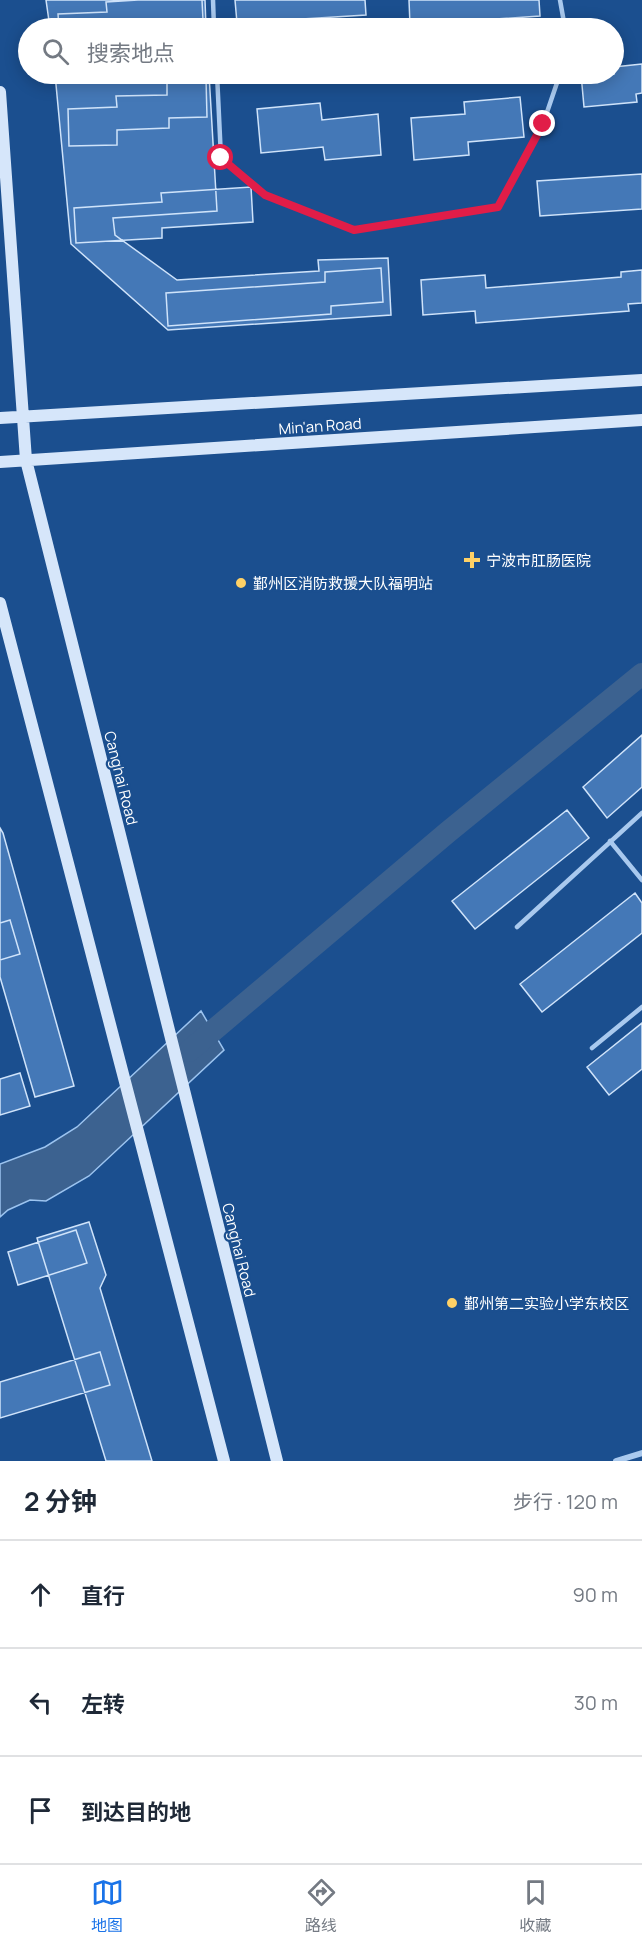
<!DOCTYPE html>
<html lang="zh">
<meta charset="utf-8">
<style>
body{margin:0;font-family:Manrope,"Noto Sans SC",sans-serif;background:#f2f2f3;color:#1f2937}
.stop{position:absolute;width:18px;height:18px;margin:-14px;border:4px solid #e11d48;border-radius:50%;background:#fff}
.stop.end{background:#e11d48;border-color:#fff;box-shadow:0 2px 6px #0008}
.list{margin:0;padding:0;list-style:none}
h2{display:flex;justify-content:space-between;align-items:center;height:78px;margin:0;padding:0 24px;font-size:26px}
h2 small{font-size:20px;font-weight:400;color:#747a83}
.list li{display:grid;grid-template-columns:39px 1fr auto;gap:18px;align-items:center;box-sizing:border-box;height:108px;padding:0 24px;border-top:2px solid #e0e1e3}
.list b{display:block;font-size:22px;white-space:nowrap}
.list em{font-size:20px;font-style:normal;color:#747a83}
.icon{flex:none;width:33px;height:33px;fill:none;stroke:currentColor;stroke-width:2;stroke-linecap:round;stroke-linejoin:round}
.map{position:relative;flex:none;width:642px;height:1461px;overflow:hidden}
.search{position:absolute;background:#fff;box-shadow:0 3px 15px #0003;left:18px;right:18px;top:18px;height:66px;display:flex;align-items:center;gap:15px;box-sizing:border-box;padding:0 21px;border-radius:33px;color:#747a83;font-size:22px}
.sheet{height:402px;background:#fff}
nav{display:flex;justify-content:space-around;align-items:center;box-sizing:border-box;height:84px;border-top:2px solid #e0e1e3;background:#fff;font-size:16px;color:#747a83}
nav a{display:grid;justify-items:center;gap:3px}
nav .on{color:#1a73e8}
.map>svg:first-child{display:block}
</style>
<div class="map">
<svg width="642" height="1461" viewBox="0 0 642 1461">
<rect width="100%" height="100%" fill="#1b4f8f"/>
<path fill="#3c6290" stroke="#9cc4f0" stroke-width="1.5" d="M201,1011L224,1050L89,1176L46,1201L30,1200L8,1210L0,1217V1164L45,1147L77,1127Z"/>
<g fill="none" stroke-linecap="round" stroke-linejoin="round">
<path stroke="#3c6290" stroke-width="22" d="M189,1051L448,832L642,674"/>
</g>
<path fill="#4478b7" stroke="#cfe3fa" stroke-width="1.5" d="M46,0H205L206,28H50Z
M138,0H202L203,20L158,21L159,28H59L58,14L107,12L106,2Z
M235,0H365L366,15L237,23Z
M409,0H539L540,16L410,25Z
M642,64V93L636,94L637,102L584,107L581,74H614V67Z
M55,74H209L217,211L113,218L115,235L177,280L319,271L318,260L388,258L391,315L168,330L71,244Z
M206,79L207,117L169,118V128L117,130V145L69,146L68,109L117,107L116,96L167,95V80Z
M520,97L524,137L468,142L469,155L414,160L411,118L465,114L464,102Z
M320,103L322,120L378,114L381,155L325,160L323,147L261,153L257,109Z
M642,174V209L540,216L537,181Z
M251,187L253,222L162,228V238L76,243L74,208L162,202L161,193Z
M381,268L383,302L331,306V314L168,326L166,293L325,282V272Z
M642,270V303L628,304L629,311L476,323L475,311L423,315L421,280L485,275L486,288L621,277V272Z
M642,735V787L607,818L583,787Z
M567,810L589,838L475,929L452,901Z
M0,828L3,833L74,1086L35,1097L0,977Z
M635,893L642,903V933L542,1012L520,984Z
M10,920L20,954L0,960V923Z
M642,1023V1069L609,1095L587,1067Z
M20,1073L30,1106L0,1115V1079Z
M89,1222L106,1275L100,1288L152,1461H106L37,1238Z
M76,1230L87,1263L18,1285L8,1252Z
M100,1352L110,1385L0,1418V1382Z"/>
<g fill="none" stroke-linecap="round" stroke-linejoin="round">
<path stroke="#a9c9ee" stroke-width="4.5" d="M213,0L214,28
M560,0L565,28
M217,74L221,158L265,195L354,230L498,207L543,124L560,74
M610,841L642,880
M517,927L642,813
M592,1048L642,1007"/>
<path stroke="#a9c9ee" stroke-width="6" d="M616,1461L642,1453"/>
<path stroke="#d6e6fa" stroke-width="12" d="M0,92L26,460L277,1461
M0,418L642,380
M0,462L642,420
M0,603L224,1461"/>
</g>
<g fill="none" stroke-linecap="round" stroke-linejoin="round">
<path stroke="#e11d48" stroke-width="8" d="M221,158L265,195L354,230L498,207L543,124"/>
</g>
<g fill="#ffd166" stroke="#1b4f8f" stroke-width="2">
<path d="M469 551h6v6h6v6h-6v6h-6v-6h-6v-6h6z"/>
<circle cx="241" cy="583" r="6"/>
<circle cx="452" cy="1303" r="6"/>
</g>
<g text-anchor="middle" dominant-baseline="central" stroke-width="4.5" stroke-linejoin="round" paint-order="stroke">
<g font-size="15" fill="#fff" stroke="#1b4f8f">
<text transform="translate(320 426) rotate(-4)">Min'an Road</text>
<text transform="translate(121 778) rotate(76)">Canghai Road</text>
<text transform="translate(239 1250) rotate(76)">Canghai Road</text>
</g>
<g font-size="15" fill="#fff" stroke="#1b4f8f" text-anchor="start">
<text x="486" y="560">宁波市肛肠医院</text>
<text x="253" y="583">鄞州区消防救援大队福明站</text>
<text x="464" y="1303">鄞州第二实验小学东校区</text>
</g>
</g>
</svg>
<div class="stop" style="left:221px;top:158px"></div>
<div class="stop end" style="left:543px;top:124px"></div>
<div class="search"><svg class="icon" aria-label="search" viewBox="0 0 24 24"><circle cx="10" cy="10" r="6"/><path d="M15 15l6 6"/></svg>搜索地点</div>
</div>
<section class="sheet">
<h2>2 分钟<small>步行 · 120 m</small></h2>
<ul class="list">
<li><svg class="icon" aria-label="ahead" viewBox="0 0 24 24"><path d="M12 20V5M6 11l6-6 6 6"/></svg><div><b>直行</b></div><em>90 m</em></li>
<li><svg class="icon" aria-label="left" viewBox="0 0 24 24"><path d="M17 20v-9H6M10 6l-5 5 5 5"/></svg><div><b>左转</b></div><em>30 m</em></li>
<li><svg class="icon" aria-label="arrive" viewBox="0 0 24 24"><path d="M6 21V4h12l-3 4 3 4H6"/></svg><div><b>到达目的地</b></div></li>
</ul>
</section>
<nav>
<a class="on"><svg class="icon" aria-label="map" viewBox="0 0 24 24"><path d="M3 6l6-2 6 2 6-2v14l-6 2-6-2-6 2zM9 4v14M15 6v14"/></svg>地图</a>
<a><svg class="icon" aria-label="directions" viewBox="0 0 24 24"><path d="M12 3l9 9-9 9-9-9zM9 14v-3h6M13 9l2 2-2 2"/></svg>路线</a>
<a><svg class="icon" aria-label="saved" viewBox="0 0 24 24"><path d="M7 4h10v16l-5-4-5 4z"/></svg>收藏</a>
</nav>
